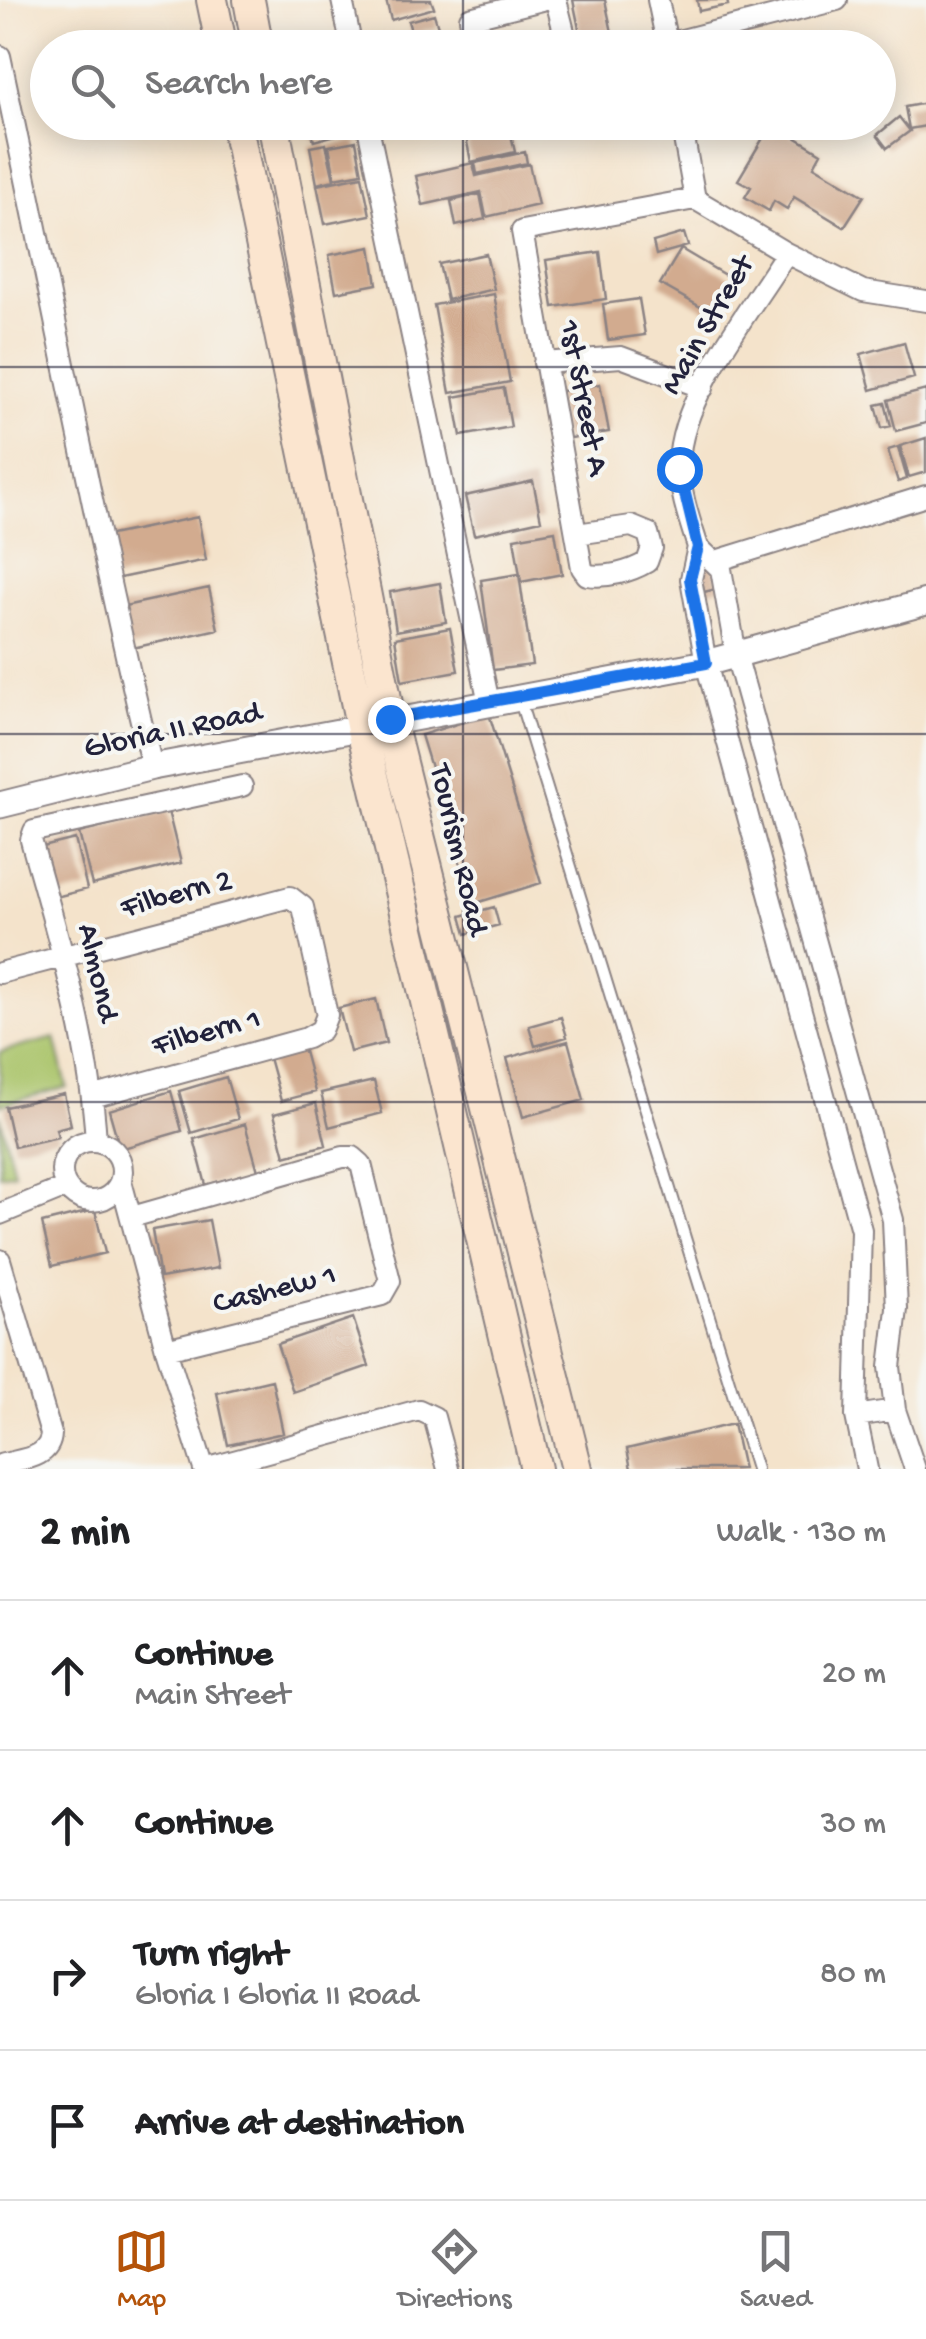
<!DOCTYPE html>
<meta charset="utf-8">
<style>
body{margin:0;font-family:"Gochi Hand",sans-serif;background:#f6f6f6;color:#202124}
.stop{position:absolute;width:30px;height:30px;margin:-22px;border:8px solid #1a73e8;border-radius:50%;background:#fff}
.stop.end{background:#1a73e8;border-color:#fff;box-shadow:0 2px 10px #0008}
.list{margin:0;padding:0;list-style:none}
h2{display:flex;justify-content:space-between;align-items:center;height:130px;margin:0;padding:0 40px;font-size:42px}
h2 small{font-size:32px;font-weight:400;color:#757577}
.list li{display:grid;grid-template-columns:65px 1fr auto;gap:30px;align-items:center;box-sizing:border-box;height:150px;padding:0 40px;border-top:2px solid #e0e0e0}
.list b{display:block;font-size:38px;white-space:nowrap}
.list p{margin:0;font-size:32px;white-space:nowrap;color:#757577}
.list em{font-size:32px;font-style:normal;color:#757577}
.icon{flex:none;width:55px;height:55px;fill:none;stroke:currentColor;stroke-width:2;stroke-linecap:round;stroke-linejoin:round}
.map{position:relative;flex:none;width:926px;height:1469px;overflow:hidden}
.search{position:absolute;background:#fff;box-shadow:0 5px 25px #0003;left:30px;right:30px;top:30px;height:110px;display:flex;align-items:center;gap:25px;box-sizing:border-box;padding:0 35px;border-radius:55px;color:#757577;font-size:38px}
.sheet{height:730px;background:#fff}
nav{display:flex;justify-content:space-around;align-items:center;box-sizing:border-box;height:140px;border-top:2px solid #e0e0e0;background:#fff;font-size:28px;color:#757577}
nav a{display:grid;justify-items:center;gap:5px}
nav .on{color:#b45309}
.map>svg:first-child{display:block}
</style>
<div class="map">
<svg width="926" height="1469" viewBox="0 0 926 1469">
<rect width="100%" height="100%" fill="#f6f6f2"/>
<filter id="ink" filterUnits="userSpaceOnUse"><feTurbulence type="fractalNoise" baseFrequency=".01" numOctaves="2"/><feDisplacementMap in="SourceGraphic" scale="20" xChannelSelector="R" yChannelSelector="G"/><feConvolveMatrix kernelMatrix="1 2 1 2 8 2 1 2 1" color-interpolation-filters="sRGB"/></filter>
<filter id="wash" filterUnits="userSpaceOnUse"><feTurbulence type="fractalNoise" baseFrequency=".0048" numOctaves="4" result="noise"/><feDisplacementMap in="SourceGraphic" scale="40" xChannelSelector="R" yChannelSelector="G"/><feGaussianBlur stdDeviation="2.25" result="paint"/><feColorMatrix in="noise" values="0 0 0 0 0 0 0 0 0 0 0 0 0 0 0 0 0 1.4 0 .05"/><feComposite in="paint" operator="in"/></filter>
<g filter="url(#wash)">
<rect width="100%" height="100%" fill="#f4e3cb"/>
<path fill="#aac46a" stroke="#667352" stroke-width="2.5" d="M55,1038L67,1087L0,1105V1052Z
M0,1115L14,1172L0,1175Z"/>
<g id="blocks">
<path fill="#d2ab8f" d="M386,0H431L434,8L391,20Z
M573,0H605L613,37L582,43Z
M697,0H727L728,5L699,11Z
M434,14L438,27L412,34L408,21Z
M926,103V126L909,129L905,107Z
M899,117L910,131L887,148L877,135Z
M309,122H336L339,134L314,141Z
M338,122H355L356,126L340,130Z
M463,122H508L515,152L471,162Z
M772,123L821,153L814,166L864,196L844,227L794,197L787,209L774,201L769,211L745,197L751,187L738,180Z
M356,141L362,173L335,178L329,146Z
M326,144L334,180L317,184L310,147Z
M525,152L527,163L477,174L475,163Z
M473,163L476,176L529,164L538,205L486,217L481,192L423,205L416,176Z
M362,176L370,215L325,224L317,185Z
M480,194L485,219L456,226L451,201Z
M684,233L688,246L656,255L653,242Z
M371,247L377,284L336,292L329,255Z
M681,249L733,280L713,314L660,284Z
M600,252L606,299L553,307L546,260Z
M486,254L494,289L447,300L439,264Z
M494,294L510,382L450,393L434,305Z
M639,299L645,335L608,340L603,304Z
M904,342L914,378L871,390L861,354Z
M600,384L609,432L564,439L556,392Z
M504,388L511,427L461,436L454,397Z
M926,390V423L896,431L888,400Z
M885,403L891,426L882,428L876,405Z
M926,438V472L909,477L900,446Z
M898,447L907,479L898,482L888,450Z
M533,481L541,520L474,535L465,496Z
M198,517L206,560L115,579L106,536Z
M555,531L562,574L521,582L514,538Z
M713,564L720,588L704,592L697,569Z
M519,574L532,665L493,670L481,580Z
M440,583L446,622L396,631L390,592Z
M209,588L218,629L128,649L120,607Z
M450,628L458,671L402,681L395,638Z
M489,714L541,883L473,904L421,735Z
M168,811L181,863L92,885L79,833Z
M75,839L87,889L52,898L39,848Z
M494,907L499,925L466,934L461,916Z
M376,999L386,1043L350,1052L339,1008Z
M561,1017L567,1037L535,1046L529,1026Z
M568,1041L584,1100L523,1117L507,1058Z
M302,1044L315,1092L281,1101L268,1054Z
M226,1077L238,1119L191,1133L179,1091Z
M374,1081L382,1113L329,1127L321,1093Z
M171,1091L182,1131L120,1149L109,1110Z
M64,1094L71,1125L56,1129L58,1137L14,1147L5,1107Z
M316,1103L326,1145L285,1156L274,1114Z
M245,1124L258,1171L206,1185L194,1139Z
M95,1210L105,1253L52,1266L42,1223Z
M209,1220L218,1268L160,1278L152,1230Z
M353,1318L369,1366L293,1392L277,1344Z
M272,1380L283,1433L228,1445L217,1393Z
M733,1424L743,1469H631L627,1449Z"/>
</g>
</g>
<g filter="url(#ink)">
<use href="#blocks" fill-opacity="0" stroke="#8b8283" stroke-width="2.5"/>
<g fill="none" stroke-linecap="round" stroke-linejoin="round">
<g stroke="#8b8283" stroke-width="14">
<path id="service" d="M520,701L756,1469"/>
</g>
<g stroke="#8b8283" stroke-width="24">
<path id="minor" d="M342,0L352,48
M556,0L568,48
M658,0L668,48
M474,48L470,18L542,0
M651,48L837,0
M0,56C51,293 95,531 152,767
M367,122L489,703
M681,122L695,199L786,253L863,291L926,301
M544,363L621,357L703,388
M577,534L631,526L648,533L652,548L647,562C630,572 607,578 587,575L582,568L522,231L695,199
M698,547L721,569L736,655L893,1220L897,1309L890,1367L895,1410L915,1469
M698,547L691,579L706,663L861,1230L856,1416L867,1469
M698,547C690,522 679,490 679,464C680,397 750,311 786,253
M716,561L926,496
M0,973L290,897L303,907L327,1015L321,1030L307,1038L92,1097
M62 1171a30 30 0 1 1 60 0a30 30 0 1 1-60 0Z
M96,1141C90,1039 58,938 31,840L34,831L242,786
M121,1181L166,1349L204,1469
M0,1214L66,1187
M132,1217L343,1157H353L361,1164L390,1281L382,1295L166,1349
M0,1260L51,1434C50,1459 21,1459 0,1465
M856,1416L895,1410
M205,1469L419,1410L434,1417L448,1469"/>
</g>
<g stroke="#8b8283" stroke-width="29">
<path id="tertiary" d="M0,805L152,767L706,663L926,602"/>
</g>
<g stroke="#8b8283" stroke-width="34">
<path id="secondary" d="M212,0L222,48
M249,0L258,48
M236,122L361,725L536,1469
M273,122L390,719L577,1469"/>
</g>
<use href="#service" stroke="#fff" stroke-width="10"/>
<use href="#minor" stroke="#fff" stroke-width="20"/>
<use href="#tertiary" stroke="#fff" stroke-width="25"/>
<use href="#secondary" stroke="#fbe5cf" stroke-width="30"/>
</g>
</g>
<g fill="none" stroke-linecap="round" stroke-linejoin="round" filter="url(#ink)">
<path stroke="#1a73e8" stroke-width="12" d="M390,719L706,663L690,579L698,547L679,469"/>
</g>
<path fill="none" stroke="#22223b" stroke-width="2.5" stroke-opacity="0.55" d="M463,0V48M463,122V1469M0,367H926M0,734H926M0,1102H926"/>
<g text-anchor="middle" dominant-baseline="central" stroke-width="8" stroke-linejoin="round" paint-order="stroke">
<g font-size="32" fill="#22223b" stroke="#f6f6f2">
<text transform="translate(709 326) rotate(-60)">Main Street</text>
<text transform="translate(582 398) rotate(79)">1st Street A</text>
<text transform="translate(173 732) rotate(-12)">Gloria II Road</text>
<text transform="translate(457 850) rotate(77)">Tourism Road</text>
<text transform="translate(177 896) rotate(-15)">Filbern 2</text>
<text transform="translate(96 973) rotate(77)">Almond</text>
<text transform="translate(207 1034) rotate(-15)">Filbern 1</text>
<text transform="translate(275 1291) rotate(-14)">Cashew 1</text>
</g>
</g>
</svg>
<div class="stop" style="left:679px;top:469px"></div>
<div class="stop end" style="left:390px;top:719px"></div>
<div class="search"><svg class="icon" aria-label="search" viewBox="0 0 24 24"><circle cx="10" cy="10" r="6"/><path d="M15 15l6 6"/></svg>Search here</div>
</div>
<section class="sheet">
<h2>2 min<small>Walk · 130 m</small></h2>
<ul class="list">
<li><svg class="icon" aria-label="ahead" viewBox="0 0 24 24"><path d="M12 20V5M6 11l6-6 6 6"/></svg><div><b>Continue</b><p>Main Street</p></div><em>20 m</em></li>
<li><svg class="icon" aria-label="ahead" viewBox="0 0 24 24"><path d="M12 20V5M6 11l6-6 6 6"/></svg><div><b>Continue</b></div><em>30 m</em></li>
<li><svg class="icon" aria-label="right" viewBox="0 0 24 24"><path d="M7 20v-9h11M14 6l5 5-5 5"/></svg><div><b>Turn right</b><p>Gloria I Gloria II Road</p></div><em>80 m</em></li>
<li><svg class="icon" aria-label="arrive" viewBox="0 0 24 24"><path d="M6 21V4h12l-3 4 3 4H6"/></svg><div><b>Arrive at destination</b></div></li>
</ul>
</section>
<nav>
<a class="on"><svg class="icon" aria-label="map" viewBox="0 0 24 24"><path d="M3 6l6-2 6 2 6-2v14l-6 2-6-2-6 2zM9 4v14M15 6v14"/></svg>Map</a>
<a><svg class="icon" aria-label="directions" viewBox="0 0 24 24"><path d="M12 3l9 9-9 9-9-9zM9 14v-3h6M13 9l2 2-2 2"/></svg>Directions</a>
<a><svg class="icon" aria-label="saved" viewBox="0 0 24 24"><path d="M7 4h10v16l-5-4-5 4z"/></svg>Saved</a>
</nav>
